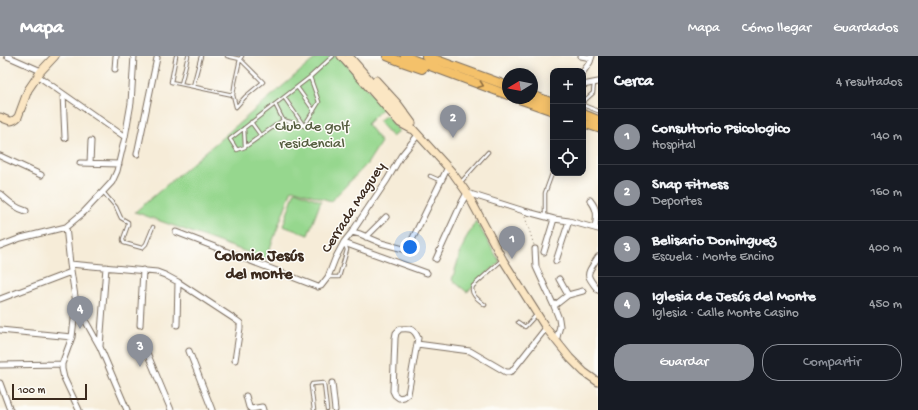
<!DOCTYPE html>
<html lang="es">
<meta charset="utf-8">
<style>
body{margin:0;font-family:"Gochi Hand",sans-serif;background:#242831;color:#f1f3f6}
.controls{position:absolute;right:12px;top:12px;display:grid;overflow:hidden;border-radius:8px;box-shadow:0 2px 10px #0003}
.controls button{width:36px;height:36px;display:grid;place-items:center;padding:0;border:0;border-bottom:1px solid #363941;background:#171b24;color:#f1f3f6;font:20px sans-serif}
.compass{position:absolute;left:502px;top:12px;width:36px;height:36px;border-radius:50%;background:#171b24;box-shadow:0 2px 10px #0003;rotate:260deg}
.scale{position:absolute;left:12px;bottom:10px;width:75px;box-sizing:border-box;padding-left:4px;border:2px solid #3b2a1e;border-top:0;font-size:11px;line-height:14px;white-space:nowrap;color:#3b2a1e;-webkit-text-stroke:3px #fdfcf7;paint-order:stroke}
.you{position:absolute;left:410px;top:191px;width:14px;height:14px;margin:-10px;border:3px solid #fff;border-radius:50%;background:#1a73e8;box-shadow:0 0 0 6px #1a73e833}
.badge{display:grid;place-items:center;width:26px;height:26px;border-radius:50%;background:#8c9099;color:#fff;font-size:13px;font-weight:700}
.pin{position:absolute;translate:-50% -33px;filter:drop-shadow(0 1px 2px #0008)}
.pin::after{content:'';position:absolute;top:21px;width:14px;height:12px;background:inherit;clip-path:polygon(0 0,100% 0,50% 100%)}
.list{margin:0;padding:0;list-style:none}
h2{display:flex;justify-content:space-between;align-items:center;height:52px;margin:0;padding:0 16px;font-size:17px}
h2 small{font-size:13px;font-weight:400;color:#9ea1a6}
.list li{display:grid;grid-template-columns:26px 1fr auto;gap:12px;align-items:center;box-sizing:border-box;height:56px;padding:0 16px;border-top:1px solid #363941}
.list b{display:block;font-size:15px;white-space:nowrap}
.list p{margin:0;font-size:13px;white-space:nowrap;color:#9ea1a6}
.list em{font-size:13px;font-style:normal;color:#9ea1a6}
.actions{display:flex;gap:8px;padding:12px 16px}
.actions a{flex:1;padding:9px 0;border:1px solid #8c9099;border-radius:16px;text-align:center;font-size:14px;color:#8c9099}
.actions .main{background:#8c9099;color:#fff}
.icon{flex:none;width:22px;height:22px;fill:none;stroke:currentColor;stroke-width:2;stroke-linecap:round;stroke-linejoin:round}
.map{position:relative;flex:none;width:598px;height:354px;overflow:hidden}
header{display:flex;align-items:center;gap:24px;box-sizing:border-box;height:56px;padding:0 20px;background:#8c9099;color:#fff}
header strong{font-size:19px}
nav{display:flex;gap:22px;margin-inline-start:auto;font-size:14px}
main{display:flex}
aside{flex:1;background:#171b24}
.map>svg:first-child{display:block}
</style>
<header>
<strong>Mapa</strong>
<nav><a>Mapa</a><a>Cómo llegar</a><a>Guardados</a></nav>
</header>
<main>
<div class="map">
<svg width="598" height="354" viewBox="0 0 598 354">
<rect width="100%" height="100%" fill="#fdfcf7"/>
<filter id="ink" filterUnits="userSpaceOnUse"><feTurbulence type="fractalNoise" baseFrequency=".025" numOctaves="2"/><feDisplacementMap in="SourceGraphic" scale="8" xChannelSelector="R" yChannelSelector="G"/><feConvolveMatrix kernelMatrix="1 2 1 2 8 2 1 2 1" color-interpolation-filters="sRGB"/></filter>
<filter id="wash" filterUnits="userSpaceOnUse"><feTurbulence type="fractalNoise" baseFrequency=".012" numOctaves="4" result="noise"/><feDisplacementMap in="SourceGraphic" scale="16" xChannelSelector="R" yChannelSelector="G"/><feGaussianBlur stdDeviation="0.9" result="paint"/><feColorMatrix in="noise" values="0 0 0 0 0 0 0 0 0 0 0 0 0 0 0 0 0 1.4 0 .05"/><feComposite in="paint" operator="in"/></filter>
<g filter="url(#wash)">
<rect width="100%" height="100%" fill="#f6ecd8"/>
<path fill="#96d78e" stroke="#688056" d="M318,0H339L384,51L367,68L381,86L367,108L331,145L292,133L266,203L135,156Z
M386,59L399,75L392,81L379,65Z
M295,135L321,145L308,179L283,170Z
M476,165L500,206L467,236L452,224L460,198L466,182Z"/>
</g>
<g filter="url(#ink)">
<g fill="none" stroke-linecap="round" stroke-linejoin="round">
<g stroke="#7c6e5f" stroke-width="4.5">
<path id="lane" d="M176,0L171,26L233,39
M227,0L240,3L263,26L245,41L236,51L233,39L235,26L240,3L242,0
M181,28L188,0
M193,30L201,0
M297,31L314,55
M284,41L304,70
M583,46L593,37L594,27
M275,48L283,64L304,70
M583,49L598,55
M283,64L245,91L237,94L230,83L310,21L333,0
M251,66L261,80
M304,70L319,46L310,21
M244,72L245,90
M430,120L439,124L440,122
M461,126L488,96
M103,136L116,151L121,162L128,166V169L123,183V184L124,187L142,192L146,188L153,171
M545,160V137L553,115
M328,221H339L347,194L346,191L343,188
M485,249C479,244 469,238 473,230L502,204
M518,266L525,271L537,258
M314,354L311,330L312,328L323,327L324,328L327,354"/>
</g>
<g stroke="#7c6e5f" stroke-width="7">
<path id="street" d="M7,0L41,15
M581,0L591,2
M115,13L116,0
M583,16L590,6L592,0
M38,20L125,81
M583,29L598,26
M63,38L65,82
M137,98L157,2
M0,100L41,119
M80,107L119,108
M90,107L91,85
M0,138C8,145 15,152 26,155
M590,144C598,154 597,160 595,172
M66,171L70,208L76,247L72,281L62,308V313L64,322L79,354
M176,176L313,229L318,231L321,230L328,221L335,203L344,186L352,176L387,124L401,100L418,79
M352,176L360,178L381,187L407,194L448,111
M366,181L386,161
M344,187L427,217
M0,190L21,182L66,171L84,156L112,126L117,115L125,81L131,47L134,0
M535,193L536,211L554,250L559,263L560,270L556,285
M544,196L554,163
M598,201C587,219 584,217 598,234
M436,203L462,146L467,137L524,155L554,163L569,165L598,173
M556,205L568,168
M70,208L157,216L165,219L178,226L236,264L240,267V272L235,304
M559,223L568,239
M0,243L71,216
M76,248L100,291L127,354
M554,250L568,239L583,235
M140,269L143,214
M177,269L178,226
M400,273C409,272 414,272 418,282L408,338L404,341L399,342L395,339L393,335L395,282L396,277Z
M0,274L72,281
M417,288L470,295L506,316H509L512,315L546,272
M100,290L106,211
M145,292L171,354
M189,295L212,354
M0,309L62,308
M0,327L10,354
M332,327L335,354
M246,340L249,351L251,353L262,351L263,354"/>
</g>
<g stroke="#7c6e5f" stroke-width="9">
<path id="secondary" d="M341,0L400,67L411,73
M349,0L403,62L452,116L467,137L503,204L546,272L570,302L584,316L598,326
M376,24L398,48L412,67
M0,61C8,64 11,68 18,61L28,34L41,15L55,0"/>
</g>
<g stroke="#7c6e5f" stroke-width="10">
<path id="primary" d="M387,0L402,6L422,13
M405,0L414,4L508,39
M426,0L508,30
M532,39L553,47
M516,42L553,55
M583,58L598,64
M583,67L598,72"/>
</g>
<path stroke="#7c6e5f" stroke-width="1" stroke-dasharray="1 3" stroke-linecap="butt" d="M525,161L534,189"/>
<use href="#lane" stroke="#fff" stroke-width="2.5"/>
<use href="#street" stroke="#fff" stroke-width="5"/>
<use href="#secondary" stroke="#fbe6c3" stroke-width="7"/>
<use href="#primary" stroke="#f4c16a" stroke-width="8"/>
</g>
<defs><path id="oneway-chevron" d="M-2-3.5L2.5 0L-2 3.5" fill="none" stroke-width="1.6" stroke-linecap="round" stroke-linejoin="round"/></defs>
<use stroke="#8e6e40" href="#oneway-chevron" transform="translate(481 29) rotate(20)"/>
</g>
<g text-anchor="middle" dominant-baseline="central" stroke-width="3" stroke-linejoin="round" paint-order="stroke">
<g font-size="15" fill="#565e40" stroke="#fdfcf7">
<text x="312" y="71">Club de golf<tspan x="312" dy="17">residencial</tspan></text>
</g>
<g font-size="15" fill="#3b2a1e" stroke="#fdfcf7">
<text transform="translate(354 152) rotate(-57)">Cerrada Maguey</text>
</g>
<g font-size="16" font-weight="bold" fill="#3b2a1e" stroke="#fdfcf7">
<text x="259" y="201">Colonia Jesús<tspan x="259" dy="18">del monte</tspan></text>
</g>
</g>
</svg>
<div class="controls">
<button>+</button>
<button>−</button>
<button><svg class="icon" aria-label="locate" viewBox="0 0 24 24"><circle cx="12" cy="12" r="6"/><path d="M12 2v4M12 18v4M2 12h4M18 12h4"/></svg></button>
</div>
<svg class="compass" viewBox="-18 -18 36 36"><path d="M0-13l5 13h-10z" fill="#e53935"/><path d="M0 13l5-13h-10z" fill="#9ea1a6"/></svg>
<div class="scale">100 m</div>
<div class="you"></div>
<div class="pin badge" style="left:512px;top:203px">1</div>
<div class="pin badge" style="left:453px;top:82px">2</div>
<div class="pin badge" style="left:140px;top:311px">3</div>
<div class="pin badge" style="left:80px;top:273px">4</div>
</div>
<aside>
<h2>Cerca<small>4 resultados</small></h2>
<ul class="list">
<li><span class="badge">1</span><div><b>Consultorio Psicologico</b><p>Hospital</p></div><em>140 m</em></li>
<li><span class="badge">2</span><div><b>Snap Fitness</b><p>Deportes</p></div><em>160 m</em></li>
<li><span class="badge">3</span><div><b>Belisario Dominguez</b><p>Escuela · Monte Encino</p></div><em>400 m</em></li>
<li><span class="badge">4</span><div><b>Iglesia de Jesús del Monte</b><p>Iglesia · Calle Monte Casino</p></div><em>450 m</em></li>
</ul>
<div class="actions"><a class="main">Guardar</a><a>Compartir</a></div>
</aside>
</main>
